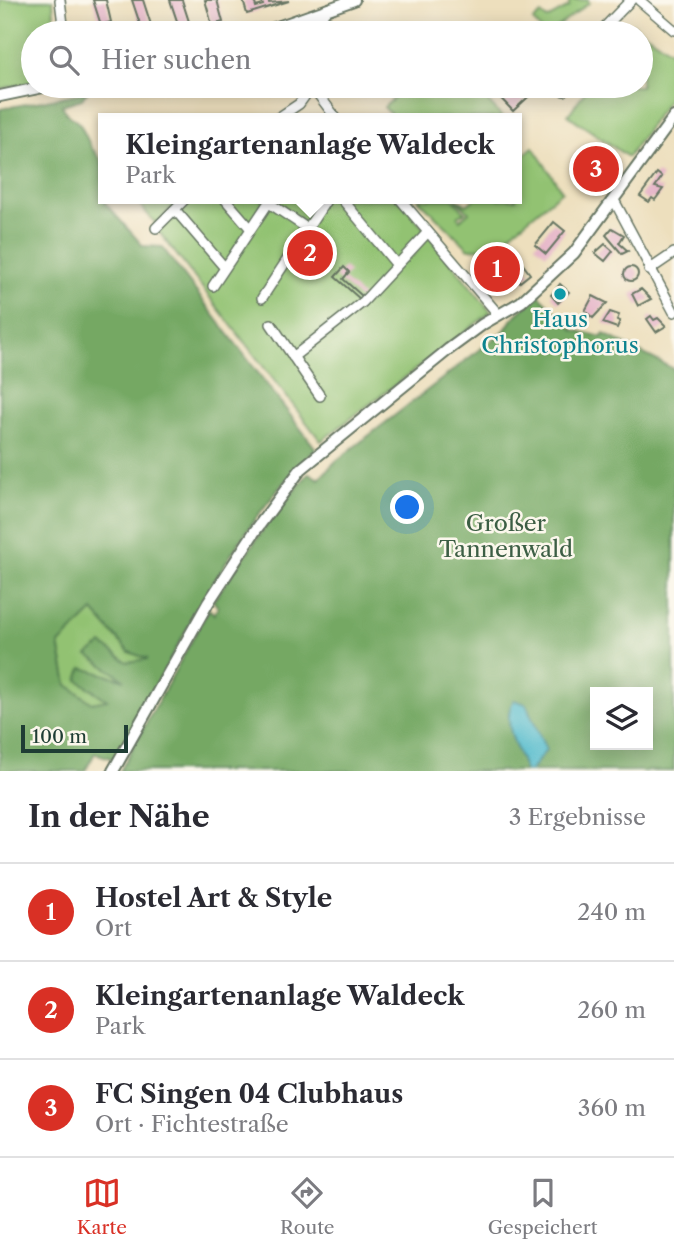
<!DOCTYPE html>
<html lang="de">
<meta charset="utf-8">
<style>
body{margin:0;font-family:"Libre Caslon Text",serif;background:#f7f7f7;color:#2b2b33}
.controls{position:absolute;right:21px;bottom:21px;display:grid;overflow:hidden;border-radius:0px;box-shadow:0 4px 18px #0003}
.controls button{width:63px;height:63px;display:grid;place-items:center;padding:0;border:0;border-bottom:2px solid #e1e1e2;background:#fff;color:#2b2b33;font:35px sans-serif}
.scale{position:absolute;left:21px;bottom:18px;width:107px;box-sizing:border-box;padding-left:7px;border:4px solid #1f3d34;border-top:0;font-size:19px;line-height:24px;white-space:nowrap;color:#1f3d34;-webkit-text-stroke:5px #fbf7ec;paint-order:stroke}
.you{position:absolute;left:408px;top:508px;width:24px;height:24px;margin:-18px;border:5px solid #fff;border-radius:50%;background:#1a73e8;box-shadow:0 0 0 10px #1a73e833}
.badge{display:grid;place-items:center;width:46px;height:46px;border-radius:50%;background:#d93025;color:#fff;font-size:23px;font-weight:700}
.pin{position:absolute;translate:-50% -50%;border:4px solid #fff;box-shadow:0 2px 7px #0006}
.popup{position:absolute;left:98px;top:113px;width:424px;height:91px;box-sizing:border-box;display:grid;place-content:center;border-radius:0px;background:#fff;filter:drop-shadow(0 2px 5px #0005);font-size:23px;white-space:nowrap;color:#7c7c81}
.popup b{font-size:26px;color:#2b2b33}
.popup::after{content:'';position:absolute;left:50%;top:100%;margin-left:-14px;border:14px solid transparent;border-top-color:#fff}
.list{margin:0;padding:0;list-style:none}
h2{display:flex;justify-content:space-between;align-items:center;height:91px;margin:0;padding:0 28px;font-size:30px}
h2 small{font-size:23px;font-weight:400;color:#7c7c81}
.list li{display:grid;grid-template-columns:46px 1fr auto;gap:21px;align-items:center;box-sizing:border-box;height:98px;padding:0 28px;border-top:2px solid #e1e1e2}
.list b{display:block;font-size:26px;white-space:nowrap}
.list p{margin:0;font-size:23px;white-space:nowrap;color:#7c7c81}
.list em{font-size:23px;font-style:normal;color:#7c7c81}
.icon{flex:none;width:38px;height:38px;fill:none;stroke:currentColor;stroke-width:2;stroke-linecap:round;stroke-linejoin:round}
.map{position:relative;flex:none;width:674px;height:771px;overflow:hidden}
.search{position:absolute;background:#fff;box-shadow:0 4px 18px #0003;left:21px;right:21px;top:21px;height:77px;display:flex;align-items:center;gap:18px;box-sizing:border-box;padding:0 24px;border-radius:38px;color:#7c7c81;font-size:26px}
.sheet{height:385px;background:#fff}
nav{display:flex;justify-content:space-around;align-items:center;box-sizing:border-box;height:98px;border-top:2px solid #e1e1e2;background:#fff;font-size:19px;color:#7c7c81}
nav a{display:grid;justify-items:center;gap:4px}
nav .on{color:#d93025}
.map>svg:first-child{display:block}
</style>
<div class="map">
<svg width="674" height="771" viewBox="0 0 674 771">
<rect width="100%" height="100%" fill="#fbf7ec"/>
<filter id="ink" filterUnits="userSpaceOnUse"><feTurbulence type="fractalNoise" baseFrequency=".0143" numOctaves="2"/><feDisplacementMap in="SourceGraphic" scale="14" xChannelSelector="R" yChannelSelector="G"/><feConvolveMatrix kernelMatrix="1 2 1 2 8 2 1 2 1" color-interpolation-filters="sRGB"/></filter>
<filter id="wash" filterUnits="userSpaceOnUse"><feTurbulence type="fractalNoise" baseFrequency=".00686" numOctaves="4" result="noise"/><feDisplacementMap in="SourceGraphic" scale="28" xChannelSelector="R" yChannelSelector="G"/><feGaussianBlur stdDeviation="1.57" result="paint"/><feColorMatrix in="noise" values="0 0 0 0 0 0 0 0 0 0 0 0 0 0 0 0 0 1.4 0 .05"/><feComposite in="paint" operator="in"/></filter>
<g filter="url(#wash)">
<rect width="100%" height="100%" fill="#eddfbd"/>
<path fill="#92c272" stroke="#588053" stroke-width="2" d="M0,0H53L55,33H33V82L0,89Z
M569,0H588L589,3L550,33H544L533,21L541,14L547,19L569,7Z
M632,24L674,53V91L628,157L568,115L589,86H641V33H626Z
M408,86H474L503,118H394L384,107Z
M533,147L562,191L486,254L480,248L469,249L418,199H453L465,212L458,217L460,220L469,212L456,199L467,205L474,199H516L517,161Z
M135,199H180L156,224Z
M185,199H400L491,312L321,441L156,228Z
M93,611L129,652L150,660L127,662L128,681L108,700L92,703L67,684L59,644Z"/>
<path fill="#75a864" stroke="#4a724c" stroke-width="2" fill-rule="evenodd" d="M87,92L82,99L62,105L66,113L80,124L91,147L102,161L104,199H108L105,203L143,246L162,247L316,449C235,524 174,655 120,752L113,759L95,753L85,771H0V109ZM93,611L129,652L148,659L127,662L102,644L88,655L125,680L82,668L78,680L107,700L92,703L67,685L59,644Z
M539,295L574,330L602,337L604,334L674,369V771H530L546,750L510,727L525,771H120L209,609L214,614L218,607L213,601L275,513L309,473L319,479L336,461L505,330L512,319ZM595,692H648V745H595Z"/>
<path fill="#4fbacc" stroke="#377c80" stroke-width="2" d="M514,700L526,704L546,750L530,771H525C518,750 500,720 514,700Z"/>
<g id="blocks">
<path fill="#e5b3c7" d="M93,0H106L111,22L101,25Z
M132,0H143L153,31L143,33Z
M170,0H182L192,31L181,33Z
M205,0H217L223,22L212,25Z
M243,0H254L256,7L263,5L261,0H268L269,3L289,1L247,14Z
M489,86H540L513,111Z
M595,155L610,166L597,183L582,173Z
M657,173L662,177L655,187L663,189L655,200L652,198L649,202L640,196Z
M554,222L565,231L546,254L535,245Z
M612,228L624,235L619,243L628,251L622,254L606,235Z
M605,244L613,251L605,261L595,253Z
M513,251L530,274L520,282L510,268L485,286L477,275Z
M344,267L349,272L343,279L362,296L360,299L335,277Z
M624 274a7 7 0 1 1 14 0a7 7 0 1 1-14 0Z
M560,284L569,292L558,303L551,295Z
M641,289L651,299L638,306L632,294Z
M593,296L607,303L593,318L585,311Z
M610,312L619,315L617,320L620,321L617,328L603,323Z
M651,316L654,320L658,318L666,326L656,332L647,319Z"/>
</g>
</g>
<g filter="url(#ink)">
<use href="#blocks" fill-opacity="0" stroke="#677664" stroke-width="2"/>
<g fill="none" stroke-linecap="round" stroke-linejoin="round">
<g stroke="#677664" stroke-width="12">
<path id="minor" d="M60,0L64,33
M639,0L674,30
M295,33L321,22L324,11
M599,33L631,0
M312,86L336,118
M564,91L569,86
M278,118L299,104L312,86
M225,199L251,229
M342,199L397,265
M400,199L498,314
M614,200L674,312
M269,203L308,229
M177,212L225,268
M156,228L185,199
M649,270L674,253
M213,286L271,199
M262,298L327,199
M271,324L320,396
M293,357L363,302L428,232"/>
</g>
<g stroke="#677664" stroke-width="14">
<path id="major" d="M260,33L354,0
M0,96L48,86
M113,771L208,603L255,531L301,469L449,349L483,324L521,302L574,253L674,117"/>
</g>
<use href="#minor" stroke="#fff" stroke-width="9"/>
<use href="#major" stroke="#fff" stroke-width="10"/>
</g>
</g>
<circle fill="#0f9aa8" stroke="#fbf7ec" stroke-width="2.5" cx="560" cy="294" r="7"/>
<g text-anchor="middle" dominant-baseline="central" stroke-width="5" stroke-linejoin="round" paint-order="stroke">
<g font-size="23" fill="#0d838f" stroke="#fbf7ec">
<text x="560" y="319">Haus<tspan x="560" dy="26">Christophorus</tspan></text>
</g>
<g font-size="23" fill="#3c5e44" stroke="#fbf7ec">
<text x="506" y="523">Großer<tspan x="506" dy="26">Tannenwald</tspan></text>
</g>
</g>
</svg>
<div class="controls">
<button><svg class="icon" aria-label="layers" viewBox="0 0 24 24"><path d="M12 4l9 5-9 5-9-5zM3 14l9 5 9-5"/></svg></button>
</div>
<div class="scale">100 m</div>
<div class="you"></div>
<div class="pin badge" style="left:497px;top:269px">1</div>
<div class="pin badge" style="left:310px;top:253px">2</div>
<div class="popup"><b>Kleingartenanlage Waldeck</b>Park</div>
<div class="pin badge" style="left:596px;top:169px">3</div>
<div class="search"><svg class="icon" aria-label="search" viewBox="0 0 24 24"><circle cx="10" cy="10" r="6"/><path d="M15 15l6 6"/></svg>Hier suchen</div>
</div>
<section class="sheet">
<h2>In der Nähe<small>3 Ergebnisse</small></h2>
<ul class="list">
<li><span class="badge">1</span><div><b>Hostel Art &amp; Style</b><p>Ort</p></div><em>240 m</em></li>
<li><span class="badge">2</span><div><b>Kleingartenanlage Waldeck</b><p>Park</p></div><em>260 m</em></li>
<li><span class="badge">3</span><div><b>FC Singen 04 Clubhaus</b><p>Ort · Fichtestraße</p></div><em>360 m</em></li>
</ul>
</section>
<nav>
<a class="on"><svg class="icon" aria-label="map" viewBox="0 0 24 24"><path d="M3 6l6-2 6 2 6-2v14l-6 2-6-2-6 2zM9 4v14M15 6v14"/></svg>Karte</a>
<a><svg class="icon" aria-label="directions" viewBox="0 0 24 24"><path d="M12 3l9 9-9 9-9-9zM9 14v-3h6M13 9l2 2-2 2"/></svg>Route</a>
<a><svg class="icon" aria-label="saved" viewBox="0 0 24 24"><path d="M7 4h10v16l-5-4-5 4z"/></svg>Gespeichert</a>
</nav>
